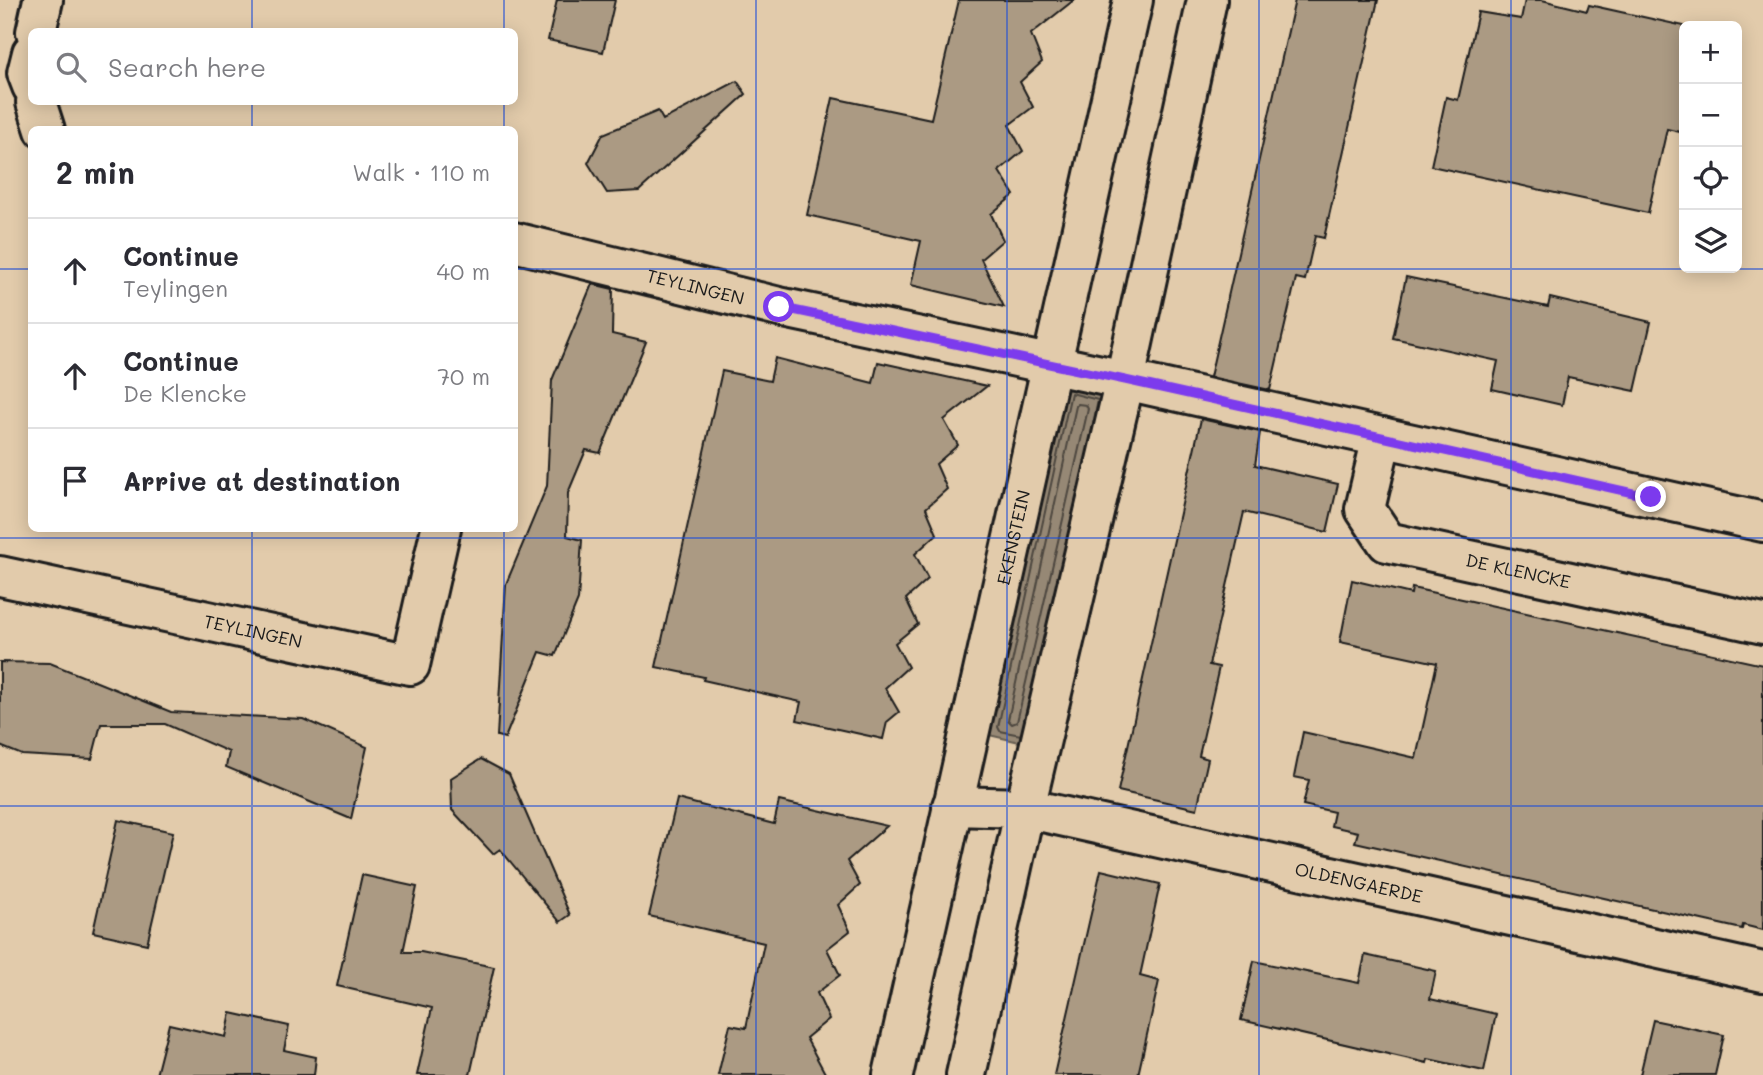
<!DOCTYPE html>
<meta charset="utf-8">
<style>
body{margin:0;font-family:Mali,sans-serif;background:#f7f7f7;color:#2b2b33}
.controls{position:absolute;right:21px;top:21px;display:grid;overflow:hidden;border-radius:10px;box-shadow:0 4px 18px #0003}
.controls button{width:63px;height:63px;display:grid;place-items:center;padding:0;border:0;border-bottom:2px solid #e1e1e2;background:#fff;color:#2b2b33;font:35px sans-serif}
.stop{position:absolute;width:21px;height:21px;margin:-16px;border:5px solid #7c3aed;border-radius:50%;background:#fff}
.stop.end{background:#7c3aed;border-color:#fff;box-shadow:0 2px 7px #0008}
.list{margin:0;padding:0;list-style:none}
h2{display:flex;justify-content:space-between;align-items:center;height:91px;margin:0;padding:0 28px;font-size:30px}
h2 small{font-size:23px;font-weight:400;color:#7c7c81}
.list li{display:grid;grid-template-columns:46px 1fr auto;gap:21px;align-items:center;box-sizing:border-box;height:105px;padding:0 28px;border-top:2px solid #e1e1e2}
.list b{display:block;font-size:26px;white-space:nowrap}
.list p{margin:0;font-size:23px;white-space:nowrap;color:#7c7c81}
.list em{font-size:23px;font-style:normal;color:#7c7c81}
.icon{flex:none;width:38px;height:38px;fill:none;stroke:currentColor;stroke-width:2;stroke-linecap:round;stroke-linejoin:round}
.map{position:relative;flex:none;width:1763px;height:1075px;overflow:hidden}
.search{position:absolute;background:#fff;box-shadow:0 4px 18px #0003;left:28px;top:28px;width:490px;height:77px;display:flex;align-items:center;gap:18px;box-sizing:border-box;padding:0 24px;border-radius:10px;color:#7c7c81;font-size:26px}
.panel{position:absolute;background:#fff;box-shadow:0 4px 18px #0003;left:28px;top:126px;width:490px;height:406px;border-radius:10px}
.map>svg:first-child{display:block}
</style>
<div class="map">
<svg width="1763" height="1075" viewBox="0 0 1763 1075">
<rect width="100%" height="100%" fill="#e2cbab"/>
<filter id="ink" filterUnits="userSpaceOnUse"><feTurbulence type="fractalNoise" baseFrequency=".0143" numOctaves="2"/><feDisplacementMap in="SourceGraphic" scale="14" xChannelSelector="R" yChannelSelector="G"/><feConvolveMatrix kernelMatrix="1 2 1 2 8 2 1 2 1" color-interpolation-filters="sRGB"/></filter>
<g filter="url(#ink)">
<path fill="#968874" stroke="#655d51" stroke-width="2" d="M1064,384L1107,393L1028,744L989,735Z"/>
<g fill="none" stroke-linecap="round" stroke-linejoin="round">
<path stroke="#4d473f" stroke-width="2" d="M1078,404L1086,405L1088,409L1017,722L1012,724L1008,720L1076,406Z
M1021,735L1000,731L998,727L1071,393L1098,400L1091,434"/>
</g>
<path fill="#ab9a83" stroke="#1c1c1c" stroke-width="2" d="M557,0H615L603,52L548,40Z
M959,0H1074L1031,34L1042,62L1020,82L1033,107L1009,125L1023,151L999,171L1014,195L991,214L1003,240L981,259L1004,307L911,285L921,241L807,215L833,98L931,119Z
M1295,0H1378L1324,238L1315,236L1305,280L1296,278L1270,390L1210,377Z
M1525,0H1542L1587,11L1589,5L1684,26V133L1667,129L1648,213L1431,166L1446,97L1458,100L1478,12L1521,19Z
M737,81L746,94L639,191L607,193L588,163L603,134L658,111L663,120Z
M1406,277L1548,307L1550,298L1651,322L1635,391L1568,377L1562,405L1492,389L1498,361L1393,338Z
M592,284L613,289L612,334L646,342L600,453L586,450L568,493L567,536L582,540L578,600L555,656L540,652L505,738L497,736L506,584L547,486L552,380Z
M775,358L873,383L878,362L987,386L944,420L958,445L936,464L947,489L926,508L937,534L915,554L928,579L906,599L918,624L895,643L908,667L885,688L899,712L887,722L883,739L797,720L801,702L703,680L704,677L656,667L722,371L770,381Z
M1201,419L1260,432L1255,465L1338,484L1327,532L1244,512L1209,665L1219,667L1199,756L1208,759L1197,809L1118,791Z
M1352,580L1411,594L1412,588L1763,665V930L1743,925L1742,929L1355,842L1358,832L1331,826L1334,812L1303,805L1309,780L1294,777L1303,732L1416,758L1437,663L1340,642Z
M0,662L50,663L171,712L303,719L367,747L351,819L226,767L229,752L165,724H101L92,759L22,755L0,746Z
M481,759L509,774L570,915L560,922L500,849L493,854L452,810L451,778Z
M677,799L774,824L779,801L887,826L847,861L860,885L838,905L850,931L827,949L840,975L817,993L829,1019L806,1038L826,1075H718L730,1025L746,1028L764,943L649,916Z
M118,820L173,832L147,944L93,932Z
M1101,870L1160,884L1140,976L1159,981L1138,1075H1054Z
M362,875L417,887L403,952H421L494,967L470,1075H417L432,1008L337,986Z
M1365,955L1436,971L1430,999L1496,1014L1484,1071L1428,1059L1427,1063L1241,1020L1254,961L1359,983Z
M231,1013L289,1026L284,1050L316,1057L314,1075H156L169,1024L226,1037Z
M1653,1020L1724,1035L1715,1075H1640Z"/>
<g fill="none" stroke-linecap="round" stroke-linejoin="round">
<g stroke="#1c1c1c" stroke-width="44">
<g id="minor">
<path d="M36,32L43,0"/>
<path d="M32,53L27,73L32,86"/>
<path d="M36,102L45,130"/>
<path id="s1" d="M514,242L779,307L1125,380L1763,522"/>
<path id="s2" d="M1382,437L1365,509L1387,542L1763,624"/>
<path id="s3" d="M0,576L410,665L441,528"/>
<path id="s4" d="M952,806L1025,808L1763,972"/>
<path id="s5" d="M893,1075L1133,0"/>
<path d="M966,1075L1025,808L1125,380L1207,0"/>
</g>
</g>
<use href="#minor" stroke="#e2cbab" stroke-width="38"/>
</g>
</g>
<g fill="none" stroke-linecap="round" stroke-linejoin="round" filter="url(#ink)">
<path stroke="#7c3aed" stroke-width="9" d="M779,307L1125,380L1651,497"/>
</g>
<path fill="none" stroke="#1d4ed8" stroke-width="2" stroke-opacity="0.55" d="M252,0V32M504,0V32M756,0V1075M1007,0V1075M1259,0V1075M1511,0V1075M252,102V130M504,102V130M0,269H32M514,269H1763M252,528V1075M504,528V1075M0,538H1763M0,806H1763"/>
<g text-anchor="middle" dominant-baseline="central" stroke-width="5" stroke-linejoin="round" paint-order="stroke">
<g font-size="18" fill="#1c1c1c" stroke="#e2cbab">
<text stroke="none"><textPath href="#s1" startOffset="187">TEYLINGEN</textPath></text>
<text stroke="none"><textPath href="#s5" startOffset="551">EKENSTEIN</textPath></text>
<text stroke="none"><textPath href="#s2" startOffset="248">DE KLENCKE</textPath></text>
<text stroke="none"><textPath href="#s3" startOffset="259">TEYLINGEN</textPath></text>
<text stroke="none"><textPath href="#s4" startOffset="415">OLDENGAERDE</textPath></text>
</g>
</g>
</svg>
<div class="controls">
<button>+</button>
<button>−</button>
<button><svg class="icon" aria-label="locate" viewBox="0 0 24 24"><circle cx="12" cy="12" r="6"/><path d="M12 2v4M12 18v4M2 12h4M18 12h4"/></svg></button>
<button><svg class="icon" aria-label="layers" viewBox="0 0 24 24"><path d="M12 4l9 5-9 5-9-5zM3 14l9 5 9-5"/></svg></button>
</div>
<div class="stop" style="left:779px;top:307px"></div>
<div class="stop end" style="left:1651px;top:497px"></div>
<div class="search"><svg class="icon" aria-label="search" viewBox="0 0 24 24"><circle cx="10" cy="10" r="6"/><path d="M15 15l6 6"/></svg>Search here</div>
<section class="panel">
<h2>2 min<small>Walk · 110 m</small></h2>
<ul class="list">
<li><svg class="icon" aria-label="ahead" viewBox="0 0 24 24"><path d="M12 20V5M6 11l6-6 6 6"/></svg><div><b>Continue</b><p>Teylingen</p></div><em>40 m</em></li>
<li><svg class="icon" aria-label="ahead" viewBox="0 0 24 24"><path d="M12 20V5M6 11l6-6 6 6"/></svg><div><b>Continue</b><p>De Klencke</p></div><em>70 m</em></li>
<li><svg class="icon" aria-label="arrive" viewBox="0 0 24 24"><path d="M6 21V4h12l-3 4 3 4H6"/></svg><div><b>Arrive at destination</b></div></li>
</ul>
</section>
</div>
